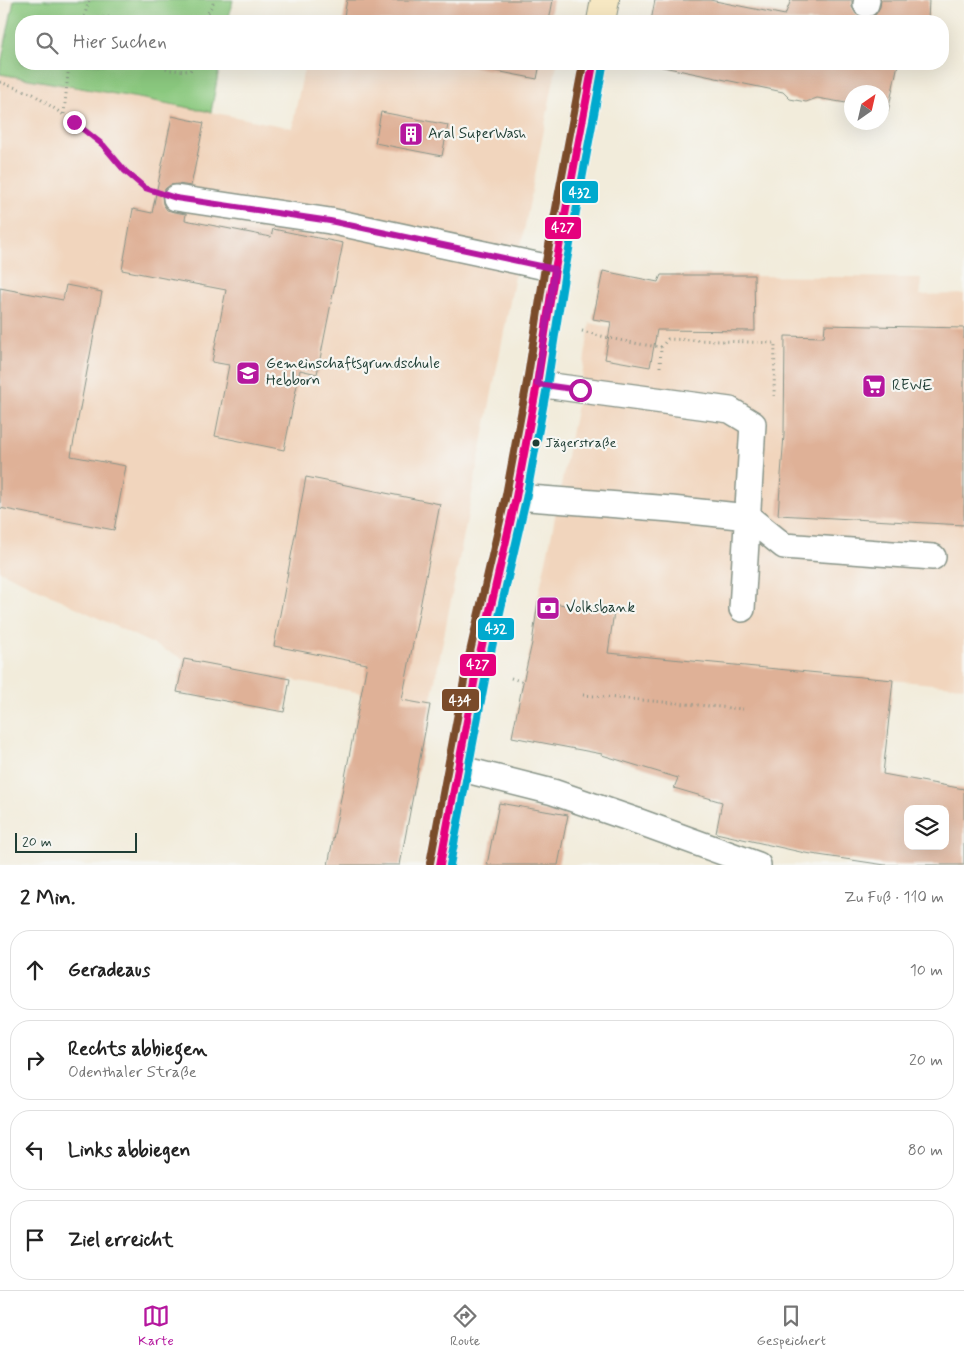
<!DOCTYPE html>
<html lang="de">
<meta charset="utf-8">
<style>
body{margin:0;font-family:Mynerve,sans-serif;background:#f6f6f6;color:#222}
.controls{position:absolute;right:15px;bottom:15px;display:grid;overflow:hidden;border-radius:10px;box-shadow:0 5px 20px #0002}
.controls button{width:45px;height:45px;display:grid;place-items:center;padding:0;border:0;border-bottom:1px solid #e0e0e0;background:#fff;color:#222;font:25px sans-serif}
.compass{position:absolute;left:844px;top:85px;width:45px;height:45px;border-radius:50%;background:#fff;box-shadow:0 5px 20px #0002;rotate:34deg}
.scale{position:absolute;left:15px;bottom:12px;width:122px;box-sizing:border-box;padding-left:5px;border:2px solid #1f3d34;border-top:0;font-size:14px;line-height:18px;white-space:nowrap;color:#1f3d34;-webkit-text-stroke:4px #f6f6f2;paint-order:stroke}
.stop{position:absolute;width:15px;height:15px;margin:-11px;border:4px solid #b5179e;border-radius:50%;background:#fff}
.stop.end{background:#b5179e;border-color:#fff;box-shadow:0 1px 5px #0008}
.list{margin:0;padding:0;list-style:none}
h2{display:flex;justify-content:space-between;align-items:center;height:65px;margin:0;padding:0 20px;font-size:21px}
h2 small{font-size:16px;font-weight:400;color:#767676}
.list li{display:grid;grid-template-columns:32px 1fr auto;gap:15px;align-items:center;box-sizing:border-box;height:80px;margin:0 10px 10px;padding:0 10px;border:1px solid #e0e0e0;border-radius:20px}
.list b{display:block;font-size:19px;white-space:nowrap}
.list p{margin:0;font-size:16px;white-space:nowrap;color:#767676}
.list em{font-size:16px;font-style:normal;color:#767676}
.icon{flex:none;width:28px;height:28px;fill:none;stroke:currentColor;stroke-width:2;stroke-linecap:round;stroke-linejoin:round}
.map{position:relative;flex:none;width:964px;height:865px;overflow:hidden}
.search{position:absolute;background:#fff;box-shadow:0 5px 20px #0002;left:15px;right:15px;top:15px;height:55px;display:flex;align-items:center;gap:12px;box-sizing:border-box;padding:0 18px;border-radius:20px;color:#767676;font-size:19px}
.sheet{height:425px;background:#fff}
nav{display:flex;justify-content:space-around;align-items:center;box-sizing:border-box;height:70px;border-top:1px solid #e0e0e0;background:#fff;font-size:14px;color:#767676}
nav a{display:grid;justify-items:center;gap:2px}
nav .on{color:#b5179e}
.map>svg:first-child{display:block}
</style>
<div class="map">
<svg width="964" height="865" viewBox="0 0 964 865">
<rect width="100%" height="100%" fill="#f6f6f2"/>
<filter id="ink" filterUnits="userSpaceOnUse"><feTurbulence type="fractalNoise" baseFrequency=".02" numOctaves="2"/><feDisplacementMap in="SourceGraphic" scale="10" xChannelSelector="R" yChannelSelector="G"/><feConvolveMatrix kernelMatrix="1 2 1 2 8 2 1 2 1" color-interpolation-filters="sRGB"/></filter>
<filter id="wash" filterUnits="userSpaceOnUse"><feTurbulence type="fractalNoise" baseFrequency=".0096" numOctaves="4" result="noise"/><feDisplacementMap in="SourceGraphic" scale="20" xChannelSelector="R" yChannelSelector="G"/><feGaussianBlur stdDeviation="1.12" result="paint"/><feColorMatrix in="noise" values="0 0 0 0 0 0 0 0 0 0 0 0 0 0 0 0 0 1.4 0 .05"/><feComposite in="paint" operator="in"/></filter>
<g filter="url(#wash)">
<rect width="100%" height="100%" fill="#f2ecdb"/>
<path fill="#f1d5bd" d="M305,64H557L430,706L184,659L0,571V74L144,99L292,128Z
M664,275L921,278L920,295L964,294V687L608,653L546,602H537L550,542L580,390L590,323L652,335Z"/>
<path fill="#8bc97f" stroke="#55835a" d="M14,0H233L228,21H21V64H220L211,112L144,99L0,74V69Z"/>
<g id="blocks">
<path fill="#dfb197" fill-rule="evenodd" d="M347,0H553L549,21H343Z
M655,0H710L785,15L791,0H852V7L856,14L863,18H870L876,14L880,7L881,0H929L928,21H651Z
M460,64H540L537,79Z
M649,64H898L888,111L882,110V92H852V104L817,98L806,102L790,99L783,92Z
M381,112L448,125L442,156L375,143Z
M172,116L204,123L191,186L178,184L170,185L165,189L162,196L163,204L167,210L174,212L186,214L185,220L271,237L273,229L343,243L317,374L300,370L284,450L215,436L229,365L212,362L226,290L122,270L133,209L152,213Z
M603,271L658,282L661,275H754L755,331L657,330L650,367L605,359L611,322L593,319Z
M66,285L102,292L71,456L126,466L114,530L0,508V288L63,300Z
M825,325L964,328V525L778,515L784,435L785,336L824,337Z
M306,477L440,504L402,700L430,705L400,865H328L367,664L274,646Z
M538,601L614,612L608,653L893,680L883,774L964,789V865H885L805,853L716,833L722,802L674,788L678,778L602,755V754L512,737L522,687L532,643ZM908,809H945V846H908Z
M184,659L290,679L284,712L177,692Z
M499,803L568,815L558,865H487Z"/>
</g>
</g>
<g filter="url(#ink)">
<use href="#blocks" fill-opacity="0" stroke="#889488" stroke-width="1"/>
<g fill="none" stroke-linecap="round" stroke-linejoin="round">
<g stroke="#889488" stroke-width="28">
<path id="lane" d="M866,4L867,0
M176,198L330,221L555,269
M537,384L730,410L753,424L742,609
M516,497L671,509L748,517L784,546L933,557
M458,768L553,792L640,822L758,865"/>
</g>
<g stroke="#889488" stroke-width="30">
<path id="secondary" d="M601,21L605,0
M440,865L477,667L516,497L537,384L555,269L593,64"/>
</g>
<path stroke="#889488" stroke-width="3" stroke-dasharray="1 4" stroke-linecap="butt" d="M83,20L107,17L124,21
M83,21L89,0
M203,21L213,4V0
M157,64L170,70L190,71L194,64
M0,82L33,94L74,122L103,145L125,171L145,188
M64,114L69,64
M582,331C608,338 634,344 661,347
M660,367L661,347L668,339L775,343L774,396
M511,678L523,682
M583,695L743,709"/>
<use href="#lane" stroke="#fff" stroke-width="25"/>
<use href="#secondary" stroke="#f7e8c3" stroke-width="28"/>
<g stroke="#f6f6f2" stroke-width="11">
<path id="bus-1" d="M440,865L477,667L516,497L537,384L555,269L593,64"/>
</g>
<g stroke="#f6f6f2" stroke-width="11">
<path id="bus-2" d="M450,865L487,669L526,499L547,386L565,271L603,66"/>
</g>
<g stroke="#f6f6f2" stroke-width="11">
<path id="bus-3" d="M430,863L467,665L506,495L527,382L545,267L583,64"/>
</g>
<use href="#bus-1" stroke="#e5007d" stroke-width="8"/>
<use href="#bus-2" stroke="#00a9ce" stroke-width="8"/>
<use href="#bus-3" stroke="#7a4b2a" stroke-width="8"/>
</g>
</g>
<g fill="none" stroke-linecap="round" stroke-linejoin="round" filter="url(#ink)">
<path stroke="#b5179e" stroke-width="6" d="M74,122L103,145L125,171L145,188L176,198L330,221L555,269L537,384L580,390"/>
</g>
<defs>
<g id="building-square" transform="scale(1.25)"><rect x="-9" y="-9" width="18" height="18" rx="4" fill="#b5179e" stroke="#f6f6f2"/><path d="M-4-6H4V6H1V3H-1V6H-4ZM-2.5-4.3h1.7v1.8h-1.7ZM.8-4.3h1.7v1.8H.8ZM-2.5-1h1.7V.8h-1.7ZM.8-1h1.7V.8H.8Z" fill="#fff"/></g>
<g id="school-square" transform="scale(1.25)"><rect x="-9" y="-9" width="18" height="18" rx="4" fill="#b5179e" stroke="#f6f6f2"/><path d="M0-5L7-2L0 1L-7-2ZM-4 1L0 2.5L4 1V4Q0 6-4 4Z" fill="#fff"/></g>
<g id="supermarket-square" transform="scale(1.25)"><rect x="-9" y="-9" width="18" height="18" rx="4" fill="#b5179e" stroke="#f6f6f2"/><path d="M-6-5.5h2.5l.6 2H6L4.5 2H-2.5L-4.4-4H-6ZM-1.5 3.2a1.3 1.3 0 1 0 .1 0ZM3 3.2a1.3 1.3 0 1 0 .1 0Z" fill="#fff"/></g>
<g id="bank-square" transform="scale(1.25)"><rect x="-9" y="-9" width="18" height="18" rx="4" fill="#b5179e" stroke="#f6f6f2"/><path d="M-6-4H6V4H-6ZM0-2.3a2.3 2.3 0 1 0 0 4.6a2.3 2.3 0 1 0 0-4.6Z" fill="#fff"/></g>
</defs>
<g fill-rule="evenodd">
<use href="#building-square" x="411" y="134"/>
<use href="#school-square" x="248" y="373"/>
<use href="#supermarket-square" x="874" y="386"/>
<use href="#bank-square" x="548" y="608"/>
</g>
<circle fill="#1f3d34" stroke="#f6f6f2" stroke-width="2" cx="536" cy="443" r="4.5"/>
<g text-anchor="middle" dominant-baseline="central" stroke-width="4.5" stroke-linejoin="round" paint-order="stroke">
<g font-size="14" fill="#1f3d34" stroke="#f6f6f2" text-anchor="start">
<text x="545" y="443">Jägerstraße</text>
</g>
<g font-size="15" fill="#1f3d34" stroke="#f6f6f2" text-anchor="start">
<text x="428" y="134">Aral SuperWash</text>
<text x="266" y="364">Gemeinschaftsgrundschule<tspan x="266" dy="17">Hebborn</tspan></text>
<text x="892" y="386">REWE</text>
<text x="566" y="608">Volksbank</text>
</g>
</g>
<g stroke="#f6f6f2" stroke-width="2">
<rect x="561" y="180" width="38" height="24" rx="5" fill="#00a9ce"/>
<rect x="544" y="216" width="38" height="24" rx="5" fill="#e5007d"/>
<rect x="477" y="617" width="38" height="24" rx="5" fill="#00a9ce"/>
<rect x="459" y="653" width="38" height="24" rx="5" fill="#e5007d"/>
<rect x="441" y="688" width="39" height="24" rx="5" fill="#7a4b2a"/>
</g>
<g font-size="14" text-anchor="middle" font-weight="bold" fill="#fff">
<text x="580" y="197">432</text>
<text x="563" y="232">427</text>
<text x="496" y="633">432</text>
<text x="478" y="669">427</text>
<text x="460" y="705">434</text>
</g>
</svg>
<div class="controls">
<button><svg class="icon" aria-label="layers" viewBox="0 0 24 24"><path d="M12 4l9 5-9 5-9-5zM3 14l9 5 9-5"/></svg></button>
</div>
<svg class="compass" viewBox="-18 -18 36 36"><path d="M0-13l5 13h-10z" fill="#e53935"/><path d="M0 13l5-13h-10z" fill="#767676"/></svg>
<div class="scale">20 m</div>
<div class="stop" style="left:580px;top:390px"></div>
<div class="stop end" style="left:74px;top:122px"></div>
<div class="search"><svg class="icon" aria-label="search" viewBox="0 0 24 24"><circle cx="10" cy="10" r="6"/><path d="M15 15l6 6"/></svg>Hier suchen</div>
</div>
<section class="sheet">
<h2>2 Min.<small>Zu Fuß · 110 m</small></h2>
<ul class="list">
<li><svg class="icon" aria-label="ahead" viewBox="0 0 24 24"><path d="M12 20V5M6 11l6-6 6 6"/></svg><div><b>Geradeaus</b></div><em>10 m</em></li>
<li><svg class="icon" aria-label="right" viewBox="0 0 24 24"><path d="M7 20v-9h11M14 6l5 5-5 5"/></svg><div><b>Rechts abbiegen</b><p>Odenthaler Straße</p></div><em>20 m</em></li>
<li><svg class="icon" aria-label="left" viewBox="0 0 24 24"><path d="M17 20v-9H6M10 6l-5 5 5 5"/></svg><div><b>Links abbiegen</b></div><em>80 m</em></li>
<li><svg class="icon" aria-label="arrive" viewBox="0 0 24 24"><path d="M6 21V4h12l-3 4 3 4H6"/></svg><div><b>Ziel erreicht</b></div></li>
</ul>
</section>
<nav>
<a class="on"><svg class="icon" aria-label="map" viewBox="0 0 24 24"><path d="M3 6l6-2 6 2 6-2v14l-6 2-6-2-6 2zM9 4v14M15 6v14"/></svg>Karte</a>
<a><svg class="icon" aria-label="directions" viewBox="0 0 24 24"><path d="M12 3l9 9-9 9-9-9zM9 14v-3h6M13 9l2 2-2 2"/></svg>Route</a>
<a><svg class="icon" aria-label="saved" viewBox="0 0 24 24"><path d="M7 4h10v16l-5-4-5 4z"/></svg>Gespeichert</a>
</nav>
